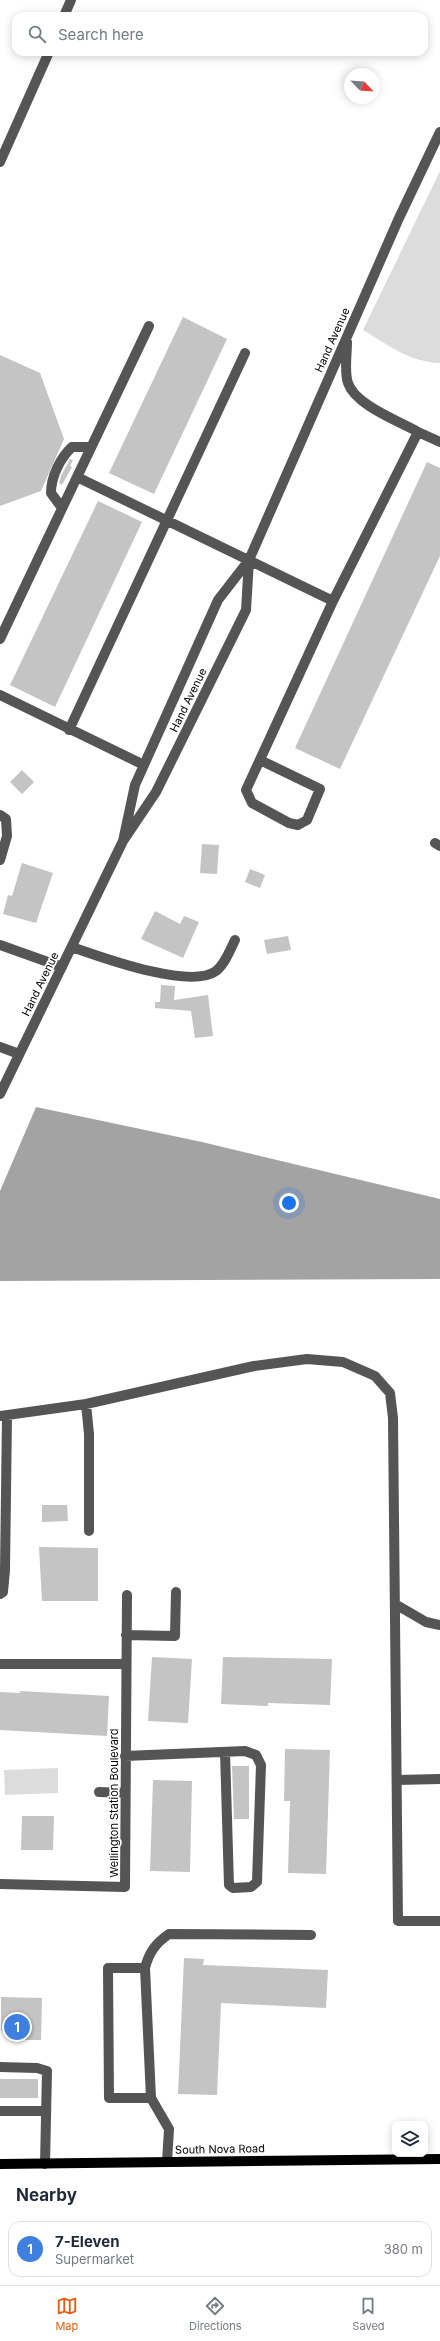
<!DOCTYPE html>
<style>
body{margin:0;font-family:Inter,sans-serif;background:#f2f2f3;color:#1f2937}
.controls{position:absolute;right:12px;bottom:12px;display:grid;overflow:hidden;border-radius:8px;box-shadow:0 2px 10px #0003}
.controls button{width:36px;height:36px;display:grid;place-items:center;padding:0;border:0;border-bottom:1px solid #e0e1e3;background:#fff;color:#1f2937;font:20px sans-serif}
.compass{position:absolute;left:344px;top:68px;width:36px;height:36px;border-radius:50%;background:#fff;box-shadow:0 2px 10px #0003;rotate:115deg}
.you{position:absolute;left:289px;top:1203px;width:14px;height:14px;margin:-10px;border:3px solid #fff;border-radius:50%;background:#1a73e8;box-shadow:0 0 0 6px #1a73e833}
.badge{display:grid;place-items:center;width:26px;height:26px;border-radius:50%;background:#ea580c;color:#fff;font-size:13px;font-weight:700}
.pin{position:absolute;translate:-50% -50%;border:2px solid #fff;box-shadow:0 1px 4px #0006}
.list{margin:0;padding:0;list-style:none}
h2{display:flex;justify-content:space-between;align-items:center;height:52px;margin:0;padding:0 16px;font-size:17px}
h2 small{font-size:13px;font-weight:400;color:#747a83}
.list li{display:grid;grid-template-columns:26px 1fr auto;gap:12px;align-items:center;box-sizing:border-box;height:56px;margin:0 8px 8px;padding:0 8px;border:1px solid #e0e1e3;border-radius:12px}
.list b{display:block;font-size:15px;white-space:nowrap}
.list p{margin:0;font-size:13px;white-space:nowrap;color:#747a83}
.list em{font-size:13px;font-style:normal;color:#747a83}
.icon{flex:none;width:22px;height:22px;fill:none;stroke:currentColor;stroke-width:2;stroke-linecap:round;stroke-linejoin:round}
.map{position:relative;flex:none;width:440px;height:2169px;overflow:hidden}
.search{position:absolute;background:#fff;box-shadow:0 2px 10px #0003;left:12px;right:12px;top:12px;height:44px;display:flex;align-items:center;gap:10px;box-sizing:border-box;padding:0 14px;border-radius:12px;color:#747a83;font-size:15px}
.sheet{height:116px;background:#fff}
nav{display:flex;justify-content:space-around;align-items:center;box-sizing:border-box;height:56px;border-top:1px solid #e0e1e3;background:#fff;font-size:11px;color:#747a83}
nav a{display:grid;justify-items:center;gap:2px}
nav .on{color:#ea580c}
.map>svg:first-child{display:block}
</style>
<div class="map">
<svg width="440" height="2169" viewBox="0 0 440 2169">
<rect width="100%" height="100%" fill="#fff"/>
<path fill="#dcdcdc" d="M440,171V363C409,362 388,345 363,330Z
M58,1768V1793L5,1795L4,1770Z"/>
<path fill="#a3a3a3" d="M36,1107L202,1142L440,1199V1279L0,1281V1191Z"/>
<path fill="#c4c4c4" d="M183,317L227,339L154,494L109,473Z
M0,355L40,373L64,439L41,491L0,506Z
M70,459L73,460L70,466L72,467L62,485L59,483L61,476Z
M427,462L440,468V556L340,769L295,748Z
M98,501L142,522L55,707L10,685Z
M22,770L34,782L22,794L10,782Z
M202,844L219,845L217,874L200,873Z
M22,863L53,873L36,923L3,914L8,895L12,896Z
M250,869L265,875L260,888L245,882Z
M155,911L180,924L184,916L199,922L183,958L141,939Z
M288,936L291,950L267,954L264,940Z
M161,985L175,986L174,1000L208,995L213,1036L195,1038L191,1011L155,1008V1002H160Z
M42,1505H67L68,1521L42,1522Z
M39,1547L98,1548V1601H42Z
M152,1657L192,1659L188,1723L148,1721Z
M223,1657L332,1659L330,1705L268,1703V1706L221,1704Z
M20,1691L109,1696L107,1736L0,1730V1692L20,1693Z
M285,1749L330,1750L326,1874L288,1873L290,1801H284Z
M232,1766H249V1819H234Z
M153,1780L192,1781L190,1872L150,1871Z
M22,1816H54L53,1850H21Z
M184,1958L204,1959L203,1965L328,1970L326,2008L221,2003L217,2095L178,2094Z
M1,1997L42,1998L41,2040H12L1,2030Z
M0,2079H38V2098H0Z"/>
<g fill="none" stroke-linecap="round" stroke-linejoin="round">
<path stroke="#555" stroke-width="10" d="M64,16L71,0
M0,162L49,52
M149,326L77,477L333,601L246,790L252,803L289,823L298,825L307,820L320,789L260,760
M347,342C347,355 344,371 348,383C355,405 399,421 418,432
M62,508L51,493C51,477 60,458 72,447H91
M333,601L418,432L440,442
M0,639L77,477
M0,695L144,765
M69,730L245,353
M0,815L6,819L7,836L0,860
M123,841L135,785L218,600L249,560L399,218L440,132
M435,843L440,846
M0,945L62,967
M72,947C101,957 190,990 216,971C225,964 230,950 235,940
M0,1047L19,1054
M0,1094L123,841L156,792L246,610L249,560
M86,1404L89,1434V1531
M0,1416L86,1404L254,1366L307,1359L343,1362L375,1376L390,1393L393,1418L398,1921H440
M0,1594L3,1592L5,1570L7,1415
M395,1604L426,1622L440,1625
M126,1635L175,1636L176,1592
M0,1664H126
M125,1756L245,1751L256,1755L261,1765L257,1882L251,1887L233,1888L229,1885L225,1752
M397,1780L440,1779
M99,1792L125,1793
M0,1884L125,1887L127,1595
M145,1968H108L109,2098H151
M0,2067L37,2068L47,2071L45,2164
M0,2111H46
M167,2162L169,2129L151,2098L145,1968C149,1952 156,1943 169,1934L311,1935"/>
<path stroke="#000" stroke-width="10" d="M0,2164L440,2159"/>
</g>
<g text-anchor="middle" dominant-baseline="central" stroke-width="3.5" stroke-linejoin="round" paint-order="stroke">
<g font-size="11" fill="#000" stroke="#fff">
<text transform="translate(332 340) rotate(-66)">Hand Avenue</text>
<text transform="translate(188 700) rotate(-64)">Hand Avenue</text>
<text transform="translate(40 984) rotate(-64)">Hand Avenue</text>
<text transform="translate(114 1803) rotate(-90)">Wellington Station Boulevard</text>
<text transform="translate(220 2149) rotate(-1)">South Nova Road</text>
</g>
</g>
</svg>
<div class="controls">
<button><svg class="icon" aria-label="layers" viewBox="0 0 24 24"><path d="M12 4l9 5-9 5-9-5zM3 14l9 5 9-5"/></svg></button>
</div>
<svg class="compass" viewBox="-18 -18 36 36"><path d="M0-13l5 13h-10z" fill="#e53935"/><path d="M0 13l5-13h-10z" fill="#747a83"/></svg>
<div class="you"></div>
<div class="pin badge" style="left:17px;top:2027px;background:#3f7fe0">1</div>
<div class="search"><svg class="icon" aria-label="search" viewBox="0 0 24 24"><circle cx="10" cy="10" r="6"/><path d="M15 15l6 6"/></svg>Search here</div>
</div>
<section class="sheet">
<h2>Nearby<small></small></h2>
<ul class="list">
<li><span class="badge" style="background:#3f7fe0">1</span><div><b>7-Eleven</b><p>Supermarket</p></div><em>380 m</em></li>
</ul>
</section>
<nav>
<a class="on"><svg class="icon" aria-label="map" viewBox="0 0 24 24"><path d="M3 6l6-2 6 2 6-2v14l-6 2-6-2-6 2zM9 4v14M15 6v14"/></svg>Map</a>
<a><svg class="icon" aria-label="directions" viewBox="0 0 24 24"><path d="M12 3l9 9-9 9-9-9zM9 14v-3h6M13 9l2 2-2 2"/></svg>Directions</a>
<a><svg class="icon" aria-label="saved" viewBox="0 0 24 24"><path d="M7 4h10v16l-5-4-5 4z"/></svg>Saved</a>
</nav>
